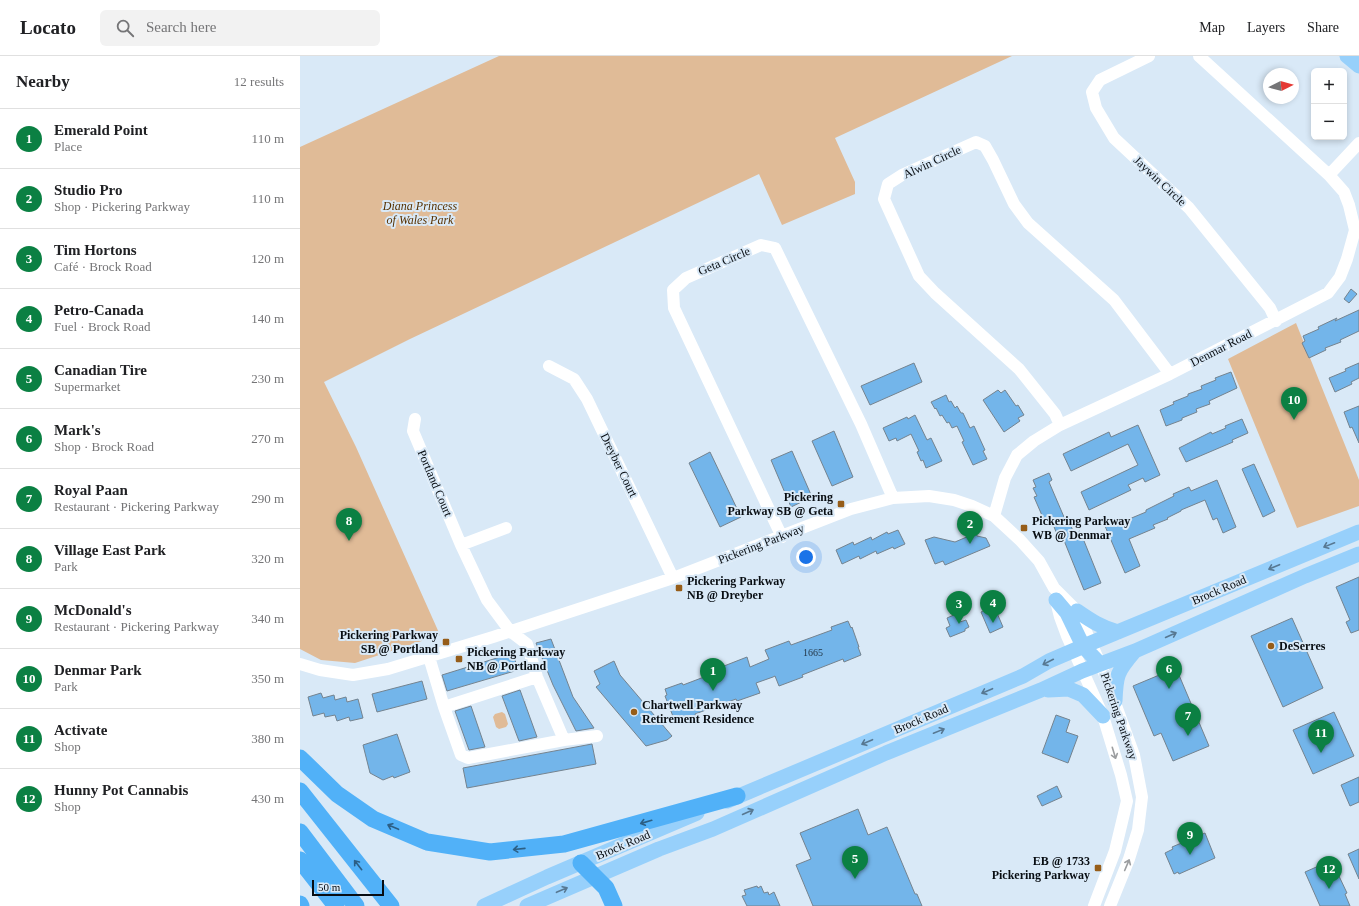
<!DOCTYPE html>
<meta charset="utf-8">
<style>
body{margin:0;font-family:Georgia,serif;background:#f2f2f2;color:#202124}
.controls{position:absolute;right:12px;top:12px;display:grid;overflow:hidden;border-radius:6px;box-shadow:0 2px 6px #0003}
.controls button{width:36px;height:36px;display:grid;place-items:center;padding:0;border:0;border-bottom:1px solid #e0e0e0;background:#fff;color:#202124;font:20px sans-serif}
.compass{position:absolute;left:963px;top:12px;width:36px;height:36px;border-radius:50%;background:#fff;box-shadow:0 2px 6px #0003;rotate:84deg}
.scale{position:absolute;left:12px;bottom:10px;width:72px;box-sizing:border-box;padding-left:4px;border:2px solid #080d12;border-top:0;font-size:11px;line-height:14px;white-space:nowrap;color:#080d12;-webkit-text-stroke:3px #d9e9f7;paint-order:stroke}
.you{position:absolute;left:506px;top:501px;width:14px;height:14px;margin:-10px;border:3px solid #fff;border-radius:50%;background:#1a73e8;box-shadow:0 0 0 6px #1a73e833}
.badge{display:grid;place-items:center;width:26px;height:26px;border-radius:50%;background:#0b8043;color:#fff;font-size:13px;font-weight:700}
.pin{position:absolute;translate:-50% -33px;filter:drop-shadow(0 1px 2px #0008)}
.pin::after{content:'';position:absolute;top:21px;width:14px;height:12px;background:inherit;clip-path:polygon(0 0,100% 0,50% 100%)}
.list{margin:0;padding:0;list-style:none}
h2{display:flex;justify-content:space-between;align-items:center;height:52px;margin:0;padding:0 16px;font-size:17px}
h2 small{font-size:13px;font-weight:400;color:#757577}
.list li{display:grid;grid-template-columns:26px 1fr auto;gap:12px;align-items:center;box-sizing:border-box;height:60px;padding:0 16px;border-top:1px solid #e0e0e0}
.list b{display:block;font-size:15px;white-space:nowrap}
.list p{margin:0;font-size:13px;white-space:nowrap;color:#757577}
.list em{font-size:13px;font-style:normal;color:#757577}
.icon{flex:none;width:22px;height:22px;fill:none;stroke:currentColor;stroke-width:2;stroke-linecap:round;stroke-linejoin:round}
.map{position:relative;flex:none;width:1059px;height:850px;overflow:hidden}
header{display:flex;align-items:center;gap:24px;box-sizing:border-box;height:56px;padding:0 20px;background:#fff;border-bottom:1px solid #e0e0e0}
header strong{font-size:19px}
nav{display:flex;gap:22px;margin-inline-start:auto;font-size:14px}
.search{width:280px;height:36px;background:#f2f2f2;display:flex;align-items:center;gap:10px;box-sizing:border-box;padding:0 14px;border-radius:6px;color:#757577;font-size:15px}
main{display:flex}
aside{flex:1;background:#fff}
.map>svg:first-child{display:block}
</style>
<header>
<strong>Locato</strong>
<div class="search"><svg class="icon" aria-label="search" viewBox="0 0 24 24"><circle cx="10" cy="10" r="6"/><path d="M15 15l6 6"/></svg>Search here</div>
<nav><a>Map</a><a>Layers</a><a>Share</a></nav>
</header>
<main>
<aside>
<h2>Nearby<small>12 results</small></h2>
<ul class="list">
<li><span class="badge">1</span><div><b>Emerald Point</b><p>Place</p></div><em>110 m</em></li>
<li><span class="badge">2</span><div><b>Studio Pro</b><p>Shop · Pickering Parkway</p></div><em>110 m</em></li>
<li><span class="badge">3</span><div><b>Tim Hortons</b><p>Café · Brock Road</p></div><em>120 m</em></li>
<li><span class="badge">4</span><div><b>Petro-Canada</b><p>Fuel · Brock Road</p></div><em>140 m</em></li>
<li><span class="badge">5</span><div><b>Canadian Tire</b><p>Supermarket</p></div><em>230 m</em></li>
<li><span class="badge">6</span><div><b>Mark's</b><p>Shop · Brock Road</p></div><em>270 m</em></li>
<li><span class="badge">7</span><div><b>Royal Paan</b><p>Restaurant · Pickering Parkway</p></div><em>290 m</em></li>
<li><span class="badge">8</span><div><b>Village East Park</b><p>Park</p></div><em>320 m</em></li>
<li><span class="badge">9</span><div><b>McDonald's</b><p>Restaurant · Pickering Parkway</p></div><em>340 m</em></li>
<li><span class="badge">10</span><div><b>Denmar Park</b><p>Park</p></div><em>350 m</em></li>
<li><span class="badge">11</span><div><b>Activate</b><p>Shop</p></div><em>380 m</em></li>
<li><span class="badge">12</span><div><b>Hunny Pot Cannabis</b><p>Shop</p></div><em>430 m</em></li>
</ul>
</aside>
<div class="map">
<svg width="1059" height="850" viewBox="0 0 1059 850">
<rect width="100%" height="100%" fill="#d9e9f7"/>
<path fill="#e0bb97" d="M199,0H712L535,82L555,126V138L482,169L459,118L110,283L24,326L56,391L140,579L55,607L21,604L0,593V91Z
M996,267L1059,424V450L997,472L928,303Z
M202,656L205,658L208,668L206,671L199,673L196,671L193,661L195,658Z"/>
<path fill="#73b5ea" stroke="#74838f" d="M1051,233L1057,238L1049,247L1044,243Z
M1059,254V275L1040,284L1041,286L1025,292L1026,294L1009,302L1002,287L1005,285L1003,280L1019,273L1018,271L1037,262L1035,265Z
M614,307L622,326L570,349L561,330Z
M1059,307V322L1051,326L1052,328L1035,336L1029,322L1046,315L1045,313Z
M931,316L937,332L909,345L910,348L896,353L897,356L882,362V364L866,370L860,354L874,348L873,346L888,340V338L902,333L901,330L916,324L915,322Z
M698,334L701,337L705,334L716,350L718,349L724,359L718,362L720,365L704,376L683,344Z
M646,339L649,346L651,345L655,352L657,350L661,357H663L670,372L674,370L685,394L683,395L687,403L673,409L662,386L664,385L657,370L652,372L649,366L647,367L642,359L640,360L636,352L635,353L631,346Z
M1059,350V387L1052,371L1050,372L1044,356Z
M615,359L627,384L631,382L642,405L626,412L623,404L621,405L617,396L619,395L611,378L597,385L596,382L589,385L583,372L607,361L608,363Z
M942,363L948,377L932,384L933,386L886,406L879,392L911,376L912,378L926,372L925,370Z
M838,369L860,419L845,426L843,422L828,429L831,434L789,454L781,436L838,409L828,388L771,415L763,398L809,376L811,381Z
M534,375L553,421L532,430L512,385Z
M492,395L512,441L491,451L471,404Z
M410,396L441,461L420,471L389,407Z
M954,408L975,455L963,461L942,413Z
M749,417L752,424L749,426L767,468L770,467L774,478L780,475L801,527L784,534L763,482L759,484L753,468L750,470L747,463L744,464L734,441L737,440L733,432L736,431L733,424Z
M917,424L936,471L923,477L917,462L913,464L905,444L881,454V455L867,462L868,463L853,469L855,472L829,483L840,510L825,517L805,470L821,463L822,466L846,456V454L874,440L873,438L889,431L891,435Z
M598,474L605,488L594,493L593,491L577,498L576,495L560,503L559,500L542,508L536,494L553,486L554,489L571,481L572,484L587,476L588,478Z
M676,477L677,480L686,482L690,490L645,509L643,505L635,508L625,484L634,481L655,486Z
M1059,521V574L1051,577L1046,566L1050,564L1036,531Z
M694,550L703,571L690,577L681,556Z
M656,558L660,566L666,564L669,571L665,573V575L650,581L646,572L650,570L647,562Z
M992,562L1023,632L983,651L951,580Z
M548,565L551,572L552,571L559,591H558L561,599L544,606L543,603L502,619L503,621L479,630L475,620L473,621L456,627L460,637L437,645L436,643L395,658L396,661L376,668L365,640L367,639L365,633L382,627L383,629L425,613L424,610L447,601L450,611L469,603L465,594L489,585L491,589L532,574L531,571Z
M251,583L273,641L294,672L276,675L253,629L236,587Z
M213,597L218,614L147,635L142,619Z
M314,605L320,619L372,680L367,684L346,690L296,631L300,628L294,615Z
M876,612L909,690L873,705L861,677L854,680L833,630Z
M122,625L127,643L77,656L72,638Z
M220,634L237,681L219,685L202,640Z
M21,637L23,642L34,639L35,644L46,641L47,646L58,643L63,662L50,665L49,661L37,665L35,659L25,661L24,657L13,660L8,641Z
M171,650L185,691L169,694L155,655Z
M1034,656L1054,700L1013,718L993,674Z
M756,659L770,664L766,676L778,680L768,707L742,697Z
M97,678L110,716L94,722L93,720L83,724L70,717L63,689Z
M292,688L296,708L167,732L163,712Z
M1059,721V746L1050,750L1041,729Z
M757,730L762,741L742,750L737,740Z
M558,753L568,779L587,771L615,838H617L622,850H513L496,809L511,803L500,777Z
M905,777L915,802L879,818L878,816L874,818L865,797L873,793L872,791Z
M1059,793V823L1048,798Z
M1030,805L1037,819L1038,818L1047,837L1045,838L1050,850H1020L1005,816Z
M457,830L458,832L461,830L464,837L468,836L469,839L474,836L480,850H447L442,840L446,839L444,834Z"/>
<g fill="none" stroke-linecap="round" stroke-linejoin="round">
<path stroke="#fff" stroke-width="12" d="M849,0L800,24L792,36L796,52L814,82L889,152L970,252L976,265
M1029,119L1059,87
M249,310L274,323L287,343L373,522
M115,363L113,375L161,489L187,544L210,575L227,588L237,621L264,684
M760,369L755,358L719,313L635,237L619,220L584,143L588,128L602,119L676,86L685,90L693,104L714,148L728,167L814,244L870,318
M694,460L705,422L717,399L734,385L760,369L870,318L1028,237L1040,221L1047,203L1055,174L1049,149L1044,136L1029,119L899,0
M482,481L374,252L373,234L386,222L461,189L475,192L561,368L593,442
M161,489L206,472
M756,545L760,561L767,580L803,660L821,719L827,745L815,795L794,850
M129,601L144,651
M0,608L20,614L53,619L88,613L193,581L373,522L551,453L593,442L629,440L654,444L672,450L694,460L720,484L739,505L754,532L777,555L805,619L834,699L842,741L838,774L829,803L810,850
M237,621L144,651L161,699L168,702L264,684L297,680"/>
<path stroke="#97d0fb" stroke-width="15" d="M1047,0L1059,10
M756,544L767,557L783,590L800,608
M777,555C790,564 802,572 818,576
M748,634L769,633L783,639L803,660
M815,645C816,619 817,616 834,596
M427,745L723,620L749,605L791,587L1059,476
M184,850L247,821L397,757
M227,850L359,793L413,773L586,697L741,634L782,615L835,595L1005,520L1059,498"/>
<path stroke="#51b1f8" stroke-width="17" d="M0,702L37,738L73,763L127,786L190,796L264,788L437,740
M0,735L91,850
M0,776L56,850
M0,804L36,850
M281,807L306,832L314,850
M0,848L1,850"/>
</g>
<defs><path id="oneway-shaft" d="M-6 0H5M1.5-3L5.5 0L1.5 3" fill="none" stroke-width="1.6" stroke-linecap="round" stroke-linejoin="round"/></defs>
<g stroke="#577892">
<use href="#oneway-shaft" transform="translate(1029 489) rotate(158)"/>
<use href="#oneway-shaft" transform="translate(974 511) rotate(157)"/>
<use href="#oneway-shaft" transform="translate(871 579) rotate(-24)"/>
<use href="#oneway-shaft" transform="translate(748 606) rotate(153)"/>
<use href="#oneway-shaft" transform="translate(687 635) rotate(157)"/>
<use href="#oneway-shaft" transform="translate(639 675) rotate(-22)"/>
<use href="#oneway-shaft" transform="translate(567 686) rotate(157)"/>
<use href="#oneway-shaft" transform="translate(448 756) rotate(-24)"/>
<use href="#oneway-shaft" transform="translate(262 834) rotate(-23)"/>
</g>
<g stroke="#9c9ea0">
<use href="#oneway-shaft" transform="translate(814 697) rotate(73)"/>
<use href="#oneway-shaft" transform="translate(827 809) rotate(-67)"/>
</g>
<g stroke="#2c5f85">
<use href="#oneway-shaft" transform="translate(346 766) rotate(164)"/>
<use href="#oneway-shaft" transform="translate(93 771) rotate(-157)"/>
<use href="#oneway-shaft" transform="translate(219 793) rotate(174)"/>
<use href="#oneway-shaft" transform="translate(58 809) rotate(-128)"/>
</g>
<g fill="#965d19" stroke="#d9e9f7" stroke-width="1.5">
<rect x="537" y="444" width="8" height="8" rx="2"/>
<rect x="720" y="468" width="8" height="8" rx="2"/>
<rect x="375" y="528" width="8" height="8" rx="2"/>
<rect x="142" y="582" width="8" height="8" rx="2"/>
<circle cx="971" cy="590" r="4"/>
<rect x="155" y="599" width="8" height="8" rx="2"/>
<circle cx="334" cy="656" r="4"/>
<rect x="794" y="808" width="8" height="8" rx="2"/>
</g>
<g text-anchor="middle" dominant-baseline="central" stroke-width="4" stroke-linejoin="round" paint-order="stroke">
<g font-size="10" fill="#233748">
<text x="513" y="596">1665</text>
</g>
<g font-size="12" fill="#080d12" stroke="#d9e9f7">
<text transform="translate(632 106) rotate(-25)">Alwin Circle</text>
<text transform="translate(860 125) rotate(43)">Jaywin Circle</text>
<text transform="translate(424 205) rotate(-23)">Geta Circle</text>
<text transform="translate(921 292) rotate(-27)">Denmar Road</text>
<text transform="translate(319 409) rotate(64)">Dreyber Court</text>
<text transform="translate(135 427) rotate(67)">Portland Court</text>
<text transform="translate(461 488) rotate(-21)">Pickering Parkway</text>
<text transform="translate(919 534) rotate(-23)">Brock Road</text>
<text transform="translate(819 660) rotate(71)">Pickering Parkway</text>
<text transform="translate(621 663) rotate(-23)">Brock Road</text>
<text transform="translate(323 789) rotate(-23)">Brock Road</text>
</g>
<g font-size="12" font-style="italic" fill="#573100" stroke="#d9e9f7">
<text x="120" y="150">Diana Princess<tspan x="120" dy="14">of Wales Park</tspan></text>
</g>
<g font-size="12" font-weight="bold" fill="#080d12" stroke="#d9e9f7" text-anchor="start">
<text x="533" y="441" text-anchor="end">Pickering<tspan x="533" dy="14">Parkway SB @ Geta</tspan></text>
<text x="732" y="465">Pickering Parkway<tspan x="732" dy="14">WB @ Denmar</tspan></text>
<text x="387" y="525">Pickering Parkway<tspan x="387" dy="14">NB @ Dreyber</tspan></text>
<text x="138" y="579" text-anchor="end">Pickering Parkway<tspan x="138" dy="14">SB @ Portland</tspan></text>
<text x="979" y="590">DeSerres</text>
<text x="167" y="596">Pickering Parkway<tspan x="167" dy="14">NB @ Portland</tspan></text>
<text x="342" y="649">Chartwell Parkway<tspan x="342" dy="14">Retirement Residence</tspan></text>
<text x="790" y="805" text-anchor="end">EB @ 1733<tspan x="790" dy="14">Pickering Parkway</tspan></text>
</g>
</g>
</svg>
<div class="controls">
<button>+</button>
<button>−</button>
</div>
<svg class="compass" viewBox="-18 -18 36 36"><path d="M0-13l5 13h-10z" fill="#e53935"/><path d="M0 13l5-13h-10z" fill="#757577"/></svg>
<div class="scale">50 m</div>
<div class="you"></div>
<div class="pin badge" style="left:413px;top:635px">1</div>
<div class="pin badge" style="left:670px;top:488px">2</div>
<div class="pin badge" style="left:659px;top:568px">3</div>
<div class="pin badge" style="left:693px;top:567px">4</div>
<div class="pin badge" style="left:555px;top:823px">5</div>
<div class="pin badge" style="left:869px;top:633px">6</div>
<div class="pin badge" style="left:888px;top:680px">7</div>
<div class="pin badge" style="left:49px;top:485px">8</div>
<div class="pin badge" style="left:890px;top:799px">9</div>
<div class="pin badge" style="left:994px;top:364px">10</div>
<div class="pin badge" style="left:1021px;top:697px">11</div>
<div class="pin badge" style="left:1029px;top:833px">12</div>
</div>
</main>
